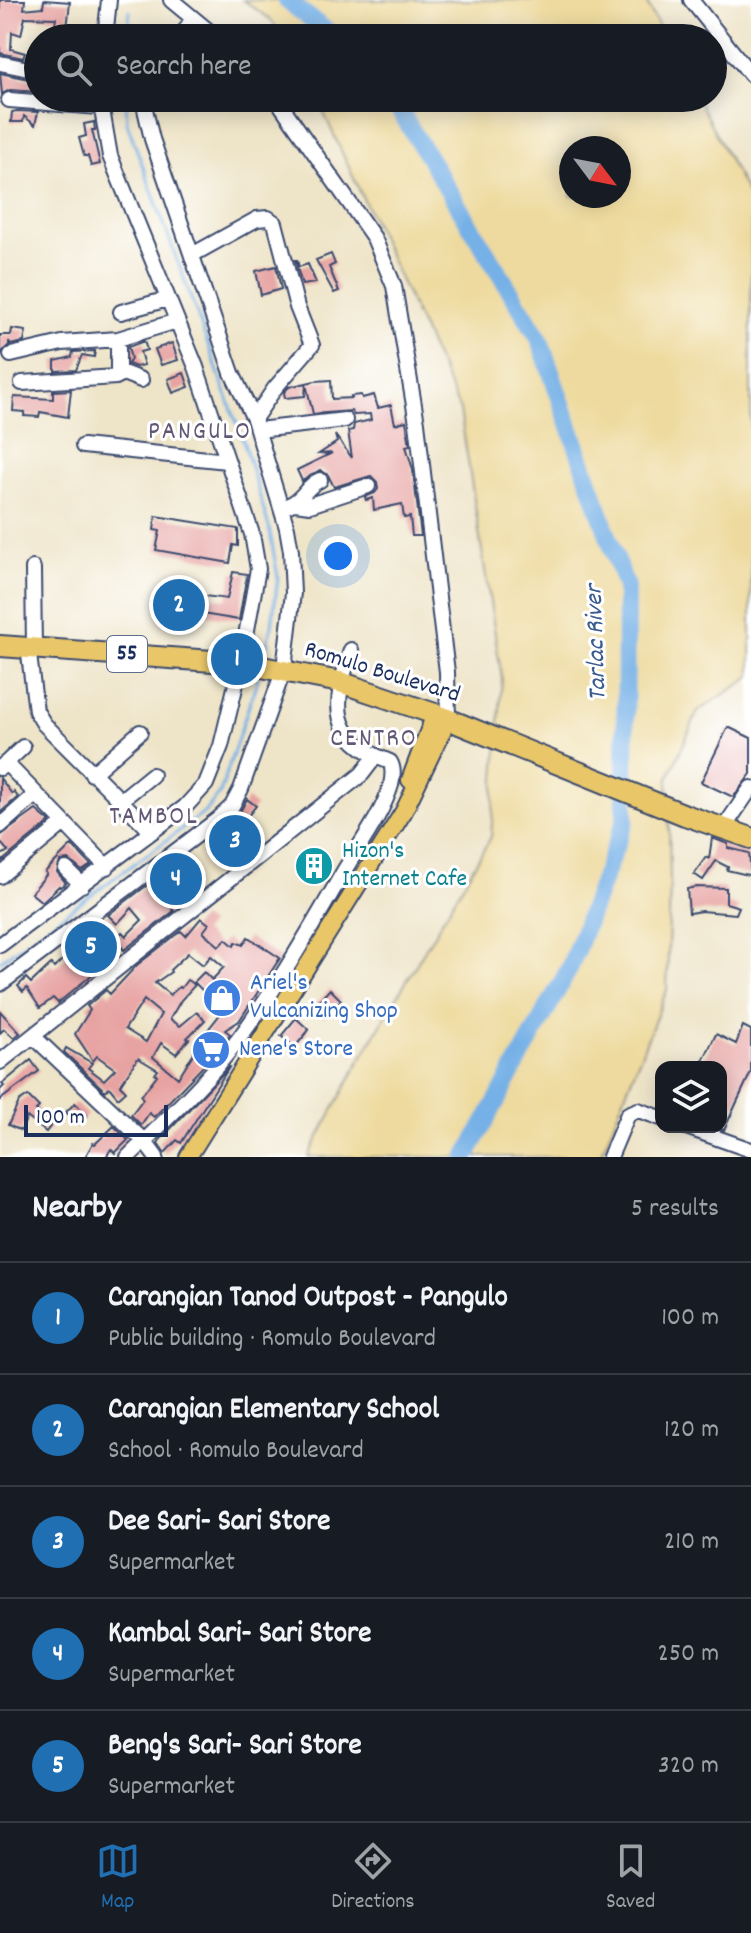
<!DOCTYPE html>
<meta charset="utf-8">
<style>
body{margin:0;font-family:Dekko,sans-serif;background:#20242c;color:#f1f3f6}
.controls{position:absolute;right:24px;bottom:24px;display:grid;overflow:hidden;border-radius:16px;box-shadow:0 4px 20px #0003}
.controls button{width:72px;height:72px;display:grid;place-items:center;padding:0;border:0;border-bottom:2px solid #363941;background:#171b24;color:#f1f3f6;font:40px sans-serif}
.compass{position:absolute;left:559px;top:136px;width:72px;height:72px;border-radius:50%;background:#171b24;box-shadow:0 4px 20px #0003;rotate:122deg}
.scale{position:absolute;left:24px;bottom:20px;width:144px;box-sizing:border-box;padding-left:8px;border:4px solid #1b2f5e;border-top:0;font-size:22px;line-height:28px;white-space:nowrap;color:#1b2f5e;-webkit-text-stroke:6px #fff;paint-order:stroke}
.you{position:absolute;left:338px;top:556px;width:28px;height:28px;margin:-20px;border:6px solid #fff;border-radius:50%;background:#1a73e8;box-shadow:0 0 0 12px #1a73e833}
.badge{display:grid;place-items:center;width:52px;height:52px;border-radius:50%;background:#1f6fb2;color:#fff;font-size:26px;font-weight:700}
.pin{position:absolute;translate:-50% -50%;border:4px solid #fff;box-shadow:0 2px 8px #0006}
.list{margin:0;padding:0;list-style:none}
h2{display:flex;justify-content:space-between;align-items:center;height:104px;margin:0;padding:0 32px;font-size:34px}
h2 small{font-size:26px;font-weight:400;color:#9ea1a6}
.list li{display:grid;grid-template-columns:52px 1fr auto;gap:24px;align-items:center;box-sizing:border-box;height:112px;padding:0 32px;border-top:2px solid #363941}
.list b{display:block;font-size:30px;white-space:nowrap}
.list p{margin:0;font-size:26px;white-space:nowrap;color:#9ea1a6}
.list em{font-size:26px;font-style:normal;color:#9ea1a6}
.icon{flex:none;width:44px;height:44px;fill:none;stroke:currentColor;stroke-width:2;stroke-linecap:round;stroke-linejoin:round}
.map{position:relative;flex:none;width:751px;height:1157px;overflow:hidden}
.search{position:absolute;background:#171b24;box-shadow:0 4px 20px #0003;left:24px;right:24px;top:24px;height:88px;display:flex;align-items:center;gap:20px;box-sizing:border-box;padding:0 28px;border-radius:44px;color:#9ea1a6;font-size:30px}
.sheet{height:664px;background:#171b24}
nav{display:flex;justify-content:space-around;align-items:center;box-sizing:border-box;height:112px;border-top:2px solid #363941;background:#171b24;font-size:22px;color:#9ea1a6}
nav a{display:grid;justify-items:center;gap:4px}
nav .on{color:#1f6fb2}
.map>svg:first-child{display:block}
</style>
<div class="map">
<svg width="751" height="1157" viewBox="0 0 751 1157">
<rect width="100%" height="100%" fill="#fff"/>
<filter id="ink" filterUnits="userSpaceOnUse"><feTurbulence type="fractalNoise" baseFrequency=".0125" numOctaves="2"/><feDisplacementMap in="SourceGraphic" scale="16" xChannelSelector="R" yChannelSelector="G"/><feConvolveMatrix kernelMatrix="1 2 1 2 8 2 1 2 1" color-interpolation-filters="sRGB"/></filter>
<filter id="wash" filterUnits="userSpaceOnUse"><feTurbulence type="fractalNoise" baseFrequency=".006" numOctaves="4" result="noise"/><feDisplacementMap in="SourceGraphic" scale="32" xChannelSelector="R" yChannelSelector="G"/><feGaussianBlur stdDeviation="1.8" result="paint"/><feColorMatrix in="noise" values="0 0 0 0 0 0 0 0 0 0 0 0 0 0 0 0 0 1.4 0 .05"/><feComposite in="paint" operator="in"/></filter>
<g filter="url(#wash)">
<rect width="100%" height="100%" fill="#eee4c8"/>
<path fill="#eeda9e" stroke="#84847e" stroke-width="2" fill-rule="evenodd" d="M243,0H645L665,38H285L271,20Z
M317,98H697L751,201V677L698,711L668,779L670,879L667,990L600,1157H308L359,1062L491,837L502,679L460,410ZM571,148H619V196H571Z"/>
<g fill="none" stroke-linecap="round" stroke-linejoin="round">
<path stroke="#74b0e6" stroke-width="3" d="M127,38L130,11
M126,98L127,123L244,443L269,527L278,577L272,625L263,658
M0,961L204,813L220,793L258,678"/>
<path stroke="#74b0e6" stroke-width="18" d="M286,0L336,38
M392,98L539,338L626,587L625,821L569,969L466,1157"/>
</g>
<g id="blocks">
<path fill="#e7a3a2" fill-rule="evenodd" d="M0,0H25L24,9L43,7L44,0L70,2L66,38H53L56,18L25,17L21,35L12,32L11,49L25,53L23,58L0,53Z
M0,73L38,81V92L10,90L2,94Z
M17,111L38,112L35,125L24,116L23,122H11L12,112Z
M94,122L95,130H92L100,164L91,166L88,156H84L79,138L86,136L84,124Z
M331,254L335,264L329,267L339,291L334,293L316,260Z
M295,260H297L299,267L308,264L316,283L302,285Z
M276,266L281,289L261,295L256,271Z
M12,329L26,331L24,342L10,345L9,341V345L0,354V335H11Z
M144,341L147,350L140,352L144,365L136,367L128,364L131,359L128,347Z
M172,343L178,360L161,365L155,349Z
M95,351L94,357L82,355L76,370L55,371V361L72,357L73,352Z
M184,373L189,387L173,393L168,379Z
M331,380L332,399L352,398L351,396L361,395L362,398L374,395L378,408L391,405L395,424L406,421L410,445L406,446L413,470L421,536H412L410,517L404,518L402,504L374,510L373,498L366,500L365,497L375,493L378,489L377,482L371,476L334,487L328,475L320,470L302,481L297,470L332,453L319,454L337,442L335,435L352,458L348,431L353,430L354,424L371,420L370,414L354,415L351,411L313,414L306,384L305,396L285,398L284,392L289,387L315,381Z
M71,390L68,417L40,412L39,417L24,416L25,412L13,411L14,397L53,399V391Z
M156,516L238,529V546L233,545L230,563L156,550L160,531L154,530Z
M233,572L247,574L239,620L202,614L205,596L227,599Z
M728,727L751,738V774L733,797L701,782Z
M0,778L12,794L14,792L18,797L0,813Z
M247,799L256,806L235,832L228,824L240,812Z
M36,810L50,822L0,863V856L8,851L0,842V836Z
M712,838L728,844V848L749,853L751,874L748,875L727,870L728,867L716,861L703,880L694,874L706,857L709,859Z
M72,845L91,865L82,871L69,860L60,861L57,872L66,883L60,887L59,886L42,902L31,893L47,874L45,872Z
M150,883L174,911L124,950L115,939L122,932L126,936L142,920L132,908L117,924L108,915Z
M696,887L726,888V903L739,907L736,914L701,911L689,913L687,889Z
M201,918L209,924L203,932L219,946L226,939L234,946L236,942L243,945L248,937L280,958L239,1021L225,1030L230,1034L210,1059L154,1117L149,1113L141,1125L131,1115L143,1099L141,1096L157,1075L155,1074L158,1070L138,1058L120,1085L126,1091L118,1098L109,1087L105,1091L64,1052L66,1048L92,1063L88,1068L104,1080L115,1069L97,1056L93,1061L75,1034L90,1010L87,1006L106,990L110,994L137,965L181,931L186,936ZM188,953L203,965L211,956L224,967L212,980L204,972L194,982L214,1002L212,1004L221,1013L207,1031L211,1035L202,1048L198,1046L178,1078L153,1057L161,1043L176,1054L189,1039L187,1038L205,1020L197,1012L180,1026L170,1019L181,1000L195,985L187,980L181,988L179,987L170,995L155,983L171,972L170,970ZM144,1000L161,1014L146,1042L125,1029Z
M99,926L105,933L95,941L103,949L90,962L100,968L58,1003L53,998L40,1008L27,988L23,992L18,986L26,978L31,983L51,964L54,968Z
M330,989L341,1000L324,1017L314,1006Z
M0,1011L20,1033L14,1038L4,1029L0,1033Z
M296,1018L309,1030L295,1047L281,1036Z
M743,1026L751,1030V1072L724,1130L721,1129V1067H700L716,1034L736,1044Z
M31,1060L39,1071L0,1100V1090L4,1086L2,1084Z
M230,1066L181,1143L177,1140L165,1153L158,1143L160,1140Z
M28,1096L39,1107L36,1110L52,1124L46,1132L27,1117L21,1131L8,1125L19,1102Z
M75,1103L87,1115L78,1124L66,1112Z
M114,1126L128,1140L115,1153L111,1149L106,1157H85L93,1143L95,1144Z"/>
</g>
</g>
<g filter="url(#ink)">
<use href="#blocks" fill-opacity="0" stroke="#3b4a6e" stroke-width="2"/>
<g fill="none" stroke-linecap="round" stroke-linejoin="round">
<g stroke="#3b4a6e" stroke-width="18">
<path id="minor" d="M171,0L217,38
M691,0L751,75
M105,38L109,0
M181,38L192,19
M0,63L38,71
M276,98L374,238L394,286L417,423L447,672L448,719
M9,100L100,107
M192,255L257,219L268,218L275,223L297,307L312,345L275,388L254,419
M121,312L168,299
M11,355L62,343L118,339L177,321
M118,371L141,380
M22,383L116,377L118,374V339
M258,430L345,420
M83,446L227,461
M295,503L310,505L368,486
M289,505C306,498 304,487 320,480
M33,568L34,648
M28,647L36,711L44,724L151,831
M6,763L23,747
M0,768L6,763L107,867
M92,774L140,732
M120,801L152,775
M0,826L36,794
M723,829L751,788
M66,869L82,885
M0,876L63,824
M0,945L185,807L206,784L221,746L241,663L258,569L252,534L196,367L110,156L100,98
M0,984L217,820L232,806L241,789L284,669L293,593L291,551L287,528L254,419L232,373L152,139L144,105L146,98
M33,1036L144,1141L156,1157
M0,1062L362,774L375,757
M686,1127L751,1150
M128,1157C158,1127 190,1098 218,1065C265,1009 307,935 344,871C360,844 382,815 391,785C393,776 394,769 390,762C328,738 333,705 351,650
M610,1157L628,1114L638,1110L661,1118"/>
</g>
<g stroke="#3b4a6e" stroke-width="20">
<path id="major" d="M410,780L435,714
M188,1157L404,811L448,719"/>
</g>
<g stroke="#3b4a6e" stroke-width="24">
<path id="highway" d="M0,646L241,663L340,682L435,714L685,815L751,838"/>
</g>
<use href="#minor" stroke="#fff" stroke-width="14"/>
<use href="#major" stroke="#e9c769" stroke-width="16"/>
<use href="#highway" stroke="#e9c769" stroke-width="20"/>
</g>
</g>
<defs>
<g id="building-disc" transform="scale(2)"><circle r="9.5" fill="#0f9aa8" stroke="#fff"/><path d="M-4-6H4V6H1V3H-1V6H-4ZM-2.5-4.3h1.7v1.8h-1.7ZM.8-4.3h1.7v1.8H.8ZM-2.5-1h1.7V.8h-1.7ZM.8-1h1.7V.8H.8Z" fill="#fff"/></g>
<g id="shop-disc" transform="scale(2)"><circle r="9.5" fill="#3f7fe0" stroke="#fff"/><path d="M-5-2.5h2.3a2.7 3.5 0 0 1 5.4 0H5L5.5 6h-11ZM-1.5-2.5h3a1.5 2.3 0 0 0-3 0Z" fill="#fff"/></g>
<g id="supermarket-disc" transform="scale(2)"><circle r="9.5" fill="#3f7fe0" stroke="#fff"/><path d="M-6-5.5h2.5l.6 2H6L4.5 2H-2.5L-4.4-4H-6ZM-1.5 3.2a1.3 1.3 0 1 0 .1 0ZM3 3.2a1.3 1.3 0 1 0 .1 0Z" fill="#fff"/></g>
</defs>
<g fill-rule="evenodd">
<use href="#building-disc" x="314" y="866"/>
<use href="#shop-disc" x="222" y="998"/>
<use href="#supermarket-disc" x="211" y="1050"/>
</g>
<g text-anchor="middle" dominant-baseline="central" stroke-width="6" stroke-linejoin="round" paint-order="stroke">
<rect fill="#fff" stroke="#5f6d8e" stroke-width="2" x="107" y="636" width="40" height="36" rx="6"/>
<g font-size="22" font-weight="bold" fill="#1b2f5e">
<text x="127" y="654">55</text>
</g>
<g font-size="24" fill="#1b2f5e" stroke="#fff">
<text transform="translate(382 673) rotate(17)">Romulo Boulevard</text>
</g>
<g font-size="24" fill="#0d838f" stroke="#fff" text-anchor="start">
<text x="342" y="852">Hizon's<tspan x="342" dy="28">Internet Cafe</tspan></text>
</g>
<g font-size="24" fill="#366cbe" stroke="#fff" text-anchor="start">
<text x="250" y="984">Ariel's<tspan x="250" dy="28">Vulcanizing Shop</tspan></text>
<text x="239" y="1050">Nene's Store</text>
</g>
<g font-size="26" letter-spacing="2" fill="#625876" stroke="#fff">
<text x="200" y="432">PANGULO</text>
<text x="374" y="739">CENTRO</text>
<text x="154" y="817">TAMBOL</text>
</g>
<g font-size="26" font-style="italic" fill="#3a5c8e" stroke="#fff">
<text transform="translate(597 643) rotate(-92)">Tarlac River</text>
</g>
</g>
</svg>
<div class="controls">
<button><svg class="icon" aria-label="layers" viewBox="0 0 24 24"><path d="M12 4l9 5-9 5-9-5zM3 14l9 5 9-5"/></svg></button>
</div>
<svg class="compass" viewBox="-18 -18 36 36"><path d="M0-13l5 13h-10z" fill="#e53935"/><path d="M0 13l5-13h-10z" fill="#9ea1a6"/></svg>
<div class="scale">100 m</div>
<div class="you"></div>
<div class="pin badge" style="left:237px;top:659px">1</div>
<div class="pin badge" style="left:179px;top:605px">2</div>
<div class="pin badge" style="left:235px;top:841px">3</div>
<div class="pin badge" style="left:176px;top:879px">4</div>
<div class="pin badge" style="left:91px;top:947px">5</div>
<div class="search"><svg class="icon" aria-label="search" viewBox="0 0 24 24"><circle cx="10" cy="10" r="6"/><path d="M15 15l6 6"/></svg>Search here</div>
</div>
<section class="sheet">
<h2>Nearby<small>5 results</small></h2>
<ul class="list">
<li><span class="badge">1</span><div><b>Carangian Tanod Outpost - Pangulo</b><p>Public building · Romulo Boulevard</p></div><em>100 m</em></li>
<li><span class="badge">2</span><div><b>Carangian Elementary School</b><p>School · Romulo Boulevard</p></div><em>120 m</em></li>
<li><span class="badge">3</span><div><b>Dee Sari- Sari Store</b><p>Supermarket</p></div><em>210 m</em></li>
<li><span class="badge">4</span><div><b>Kambal Sari- Sari Store</b><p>Supermarket</p></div><em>250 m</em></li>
<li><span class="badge">5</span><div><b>Beng's Sari- Sari Store</b><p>Supermarket</p></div><em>320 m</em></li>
</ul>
</section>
<nav>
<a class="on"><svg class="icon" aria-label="map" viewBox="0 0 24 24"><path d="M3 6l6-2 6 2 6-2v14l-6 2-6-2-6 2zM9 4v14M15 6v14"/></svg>Map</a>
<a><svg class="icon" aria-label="directions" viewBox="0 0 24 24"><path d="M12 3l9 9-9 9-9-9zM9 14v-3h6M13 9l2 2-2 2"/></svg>Directions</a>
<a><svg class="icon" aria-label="saved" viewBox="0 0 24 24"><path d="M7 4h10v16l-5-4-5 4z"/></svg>Saved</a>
</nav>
